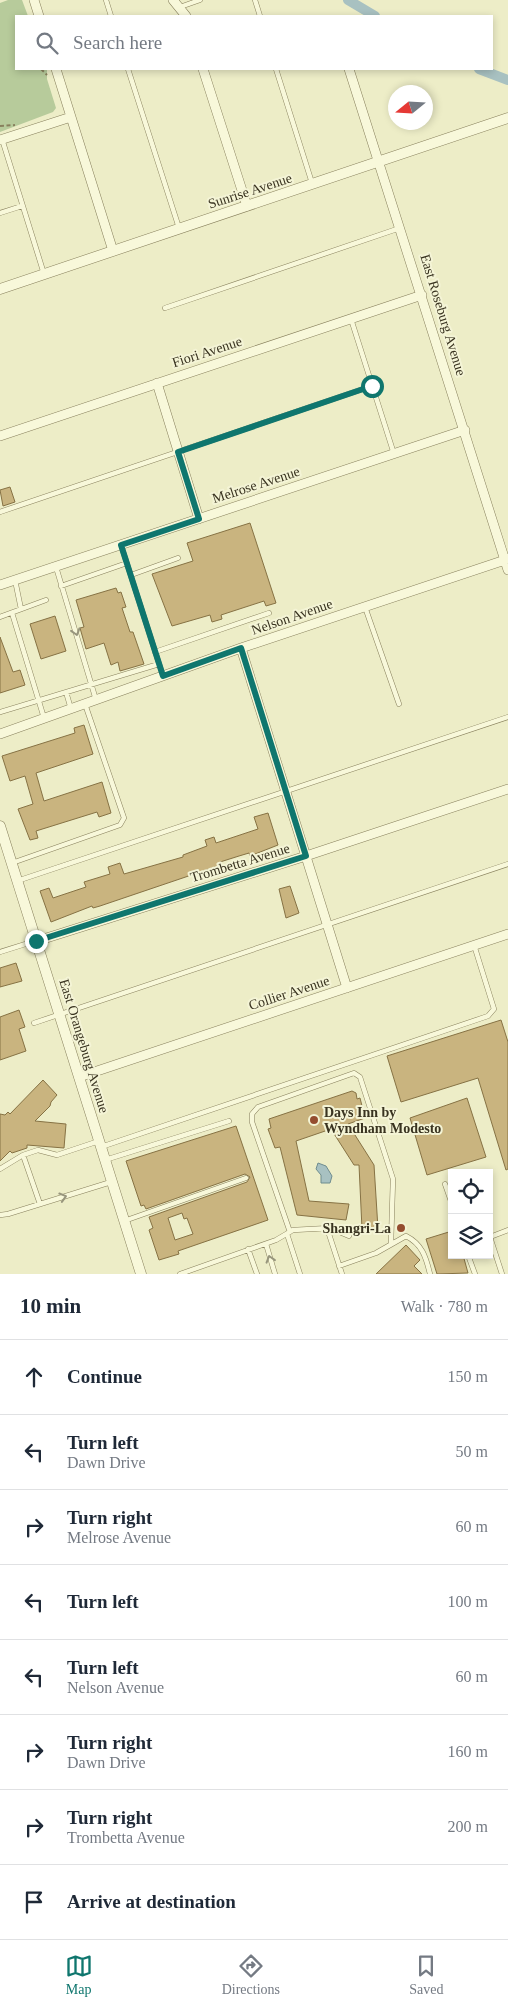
<!DOCTYPE html>
<meta charset="utf-8">
<style>
body{margin:0;font-family:Georgia,serif;background:#f2f2f3;color:#1f2937}
.controls{position:absolute;right:15px;bottom:15px;display:grid;overflow:hidden;border-radius:0px;box-shadow:0 2px 8px #0003}
.controls button{width:45px;height:45px;display:grid;place-items:center;padding:0;border:0;border-bottom:1px solid #e0e1e3;background:#fff;color:#1f2937;font:25px sans-serif}
.compass{position:absolute;left:388px;top:85px;width:45px;height:45px;border-radius:50%;background:#fff;box-shadow:0 2px 8px #0003;rotate:252deg}
.stop{position:absolute;width:15px;height:15px;margin:-11px;border:4px solid #0f766e;border-radius:50%;background:#fff}
.stop.end{background:#0f766e;border-color:#fff;box-shadow:0 1px 5px #0008}
.list{margin:0;padding:0;list-style:none}
h2{display:flex;justify-content:space-between;align-items:center;height:65px;margin:0;padding:0 20px;font-size:21px}
h2 small{font-size:16px;font-weight:400;color:#747a83}
.list li{display:grid;grid-template-columns:32px 1fr auto;gap:15px;align-items:center;box-sizing:border-box;height:75px;padding:0 20px;border-top:1px solid #e0e1e3}
.list b{display:block;font-size:19px;white-space:nowrap}
.list p{margin:0;font-size:16px;white-space:nowrap;color:#747a83}
.list em{font-size:16px;font-style:normal;color:#747a83}
.icon{flex:none;width:28px;height:28px;fill:none;stroke:currentColor;stroke-width:2;stroke-linecap:round;stroke-linejoin:round}
.map{position:relative;flex:none;width:508px;height:1274px;overflow:hidden}
.search{position:absolute;background:#fff;box-shadow:0 2px 8px #0003;left:15px;right:15px;top:15px;height:55px;display:flex;align-items:center;gap:12px;box-sizing:border-box;padding:0 18px;border-radius:0px;color:#747a83;font-size:19px}
.sheet{height:665px;background:#fff}
nav{display:flex;justify-content:space-around;align-items:center;box-sizing:border-box;height:70px;border-top:1px solid #e0e1e3;background:#fff;font-size:14px;color:#747a83}
nav a{display:grid;justify-items:center;gap:2px}
nav .on{color:#0f766e}
.map>svg:first-child{display:block}
</style>
<div class="map">
<svg width="508" height="1274" viewBox="0 0 508 1274">
<rect width="100%" height="100%" fill="#ededc7"/>
<path fill="#b7cb9b" d="M8,0H22L28,16H16V69H47V79L56,108L53,112L0,132V3Z"/>
<path fill="#a8c1c1" stroke="#6f8d8f" d="M318,1163L326,1166L332,1176L330,1183H321V1175L316,1169Z"/>
<g fill="none" stroke-linecap="round" stroke-linejoin="round">
<path stroke="#a8c1c1" stroke-width="10" d="M348,0L375,16
M479,69L508,80"/>
</g>
<path fill="#c9b47f" stroke="#867244" fill-rule="evenodd" d="M10,487L15,502L3,506L0,490Z
M250,523L276,603L266,606L264,601L221,615L222,619L212,622L210,615L172,626L152,574L193,561L187,543Z
M116,588L118,593L121,592L126,607L122,608L130,632H133L144,664L120,671L118,662L111,665L104,643L86,649L80,628L84,627L76,600Z
M55,616L66,651L41,659L30,624Z
M0,637L13,672L20,670L25,685L0,693Z
M84,725L93,754L36,773L44,801L102,782L111,813L99,817L97,812L36,831L38,838L30,840L18,809L33,804L25,776L10,781L2,756L75,733L74,728Z
M268,813L278,845L250,856L249,853L239,856L220,862L221,865L100,906L93,908L92,906L51,922L40,891L49,888L53,898L86,887L84,882L110,874L108,867L120,863L124,874L183,857V855L207,846L205,840L214,837L216,843L258,829L254,817Z
M290,886L299,913L286,918L279,889Z
M16,963L22,981L0,987V968Z
M19,1010L25,1027L19,1029L26,1051L0,1060V1017Z
M501,1020L508,1042V1169L506,1170L478,1078L401,1102L387,1056Z
M43,1080L57,1095L51,1102L50,1106L35,1121L66,1124L64,1148L27,1145V1148L12,1153L10,1151L0,1161V1114L5,1115L8,1112L10,1114Z
M352,1091L356,1093L357,1099L360,1098L365,1118L348,1124L374,1165L378,1229H362L359,1165H354L331,1129L296,1141L309,1201L349,1204L346,1220L297,1215L280,1147L275,1148L268,1129L271,1128L269,1119Z
M467,1098L486,1157L427,1175L410,1118Z
M236,1126L268,1220L178,1251L179,1254L159,1260L149,1230L153,1228L149,1217L247,1182L250,1177L245,1174L146,1209L144,1205L141,1206L126,1161ZM182,1213L184,1219L187,1218L193,1234L175,1240L168,1218Z
M452,1231V1255H463L468,1273L437,1274L426,1239Z
M406,1245L420,1260L414,1266L422,1274H376Z"/>
<g fill="none" stroke-linecap="round" stroke-linejoin="round">
<g stroke="#88805d" stroke-width="5.5">
<path id="service" d="M106,0L111,16
M255,0L260,16
M180,7L200,0
M128,69L179,228
M276,69L312,183
M2,139L44,274
M0,213L22,206
M165,308L400,228
M351,319L394,454
M0,512L372,386
M121,545L163,676
M56,567L96,700
M131,575L178,558
M15,580L21,609
M61,586L127,563
M365,607L399,704
M12,613L44,718
M0,617L46,600
M155,652L269,613
M66,692L71,709
M0,712L159,664
M12,863L120,825L124,818L85,704
M17,881L508,717
M0,952L35,941
M34,1023L508,864
M101,1147L488,1016L494,1009L474,945
M23,1155L40,1204
M105,1160L229,1121
M0,1169L23,1155L38,1150L57,1155L99,1141
M445,1184L452,1204
M0,1215L8,1214L111,1182
M124,1221L246,1178
M327,1228L342,1274
M290,1232L252,1122V1114L258,1107L354,1073L360,1077L393,1179L391,1243
M287,1234L300,1274
M489,1234L502,1274
M490,1237L508,1230
M266,1244L275,1274
M248,1249L257,1274
M468,1255L475,1274
M339,1266L376,1253L406,1236C422,1244 426,1257 430,1274
M180,1274L276,1240L293,1230L330,1228L349,1236"/>
</g>
<g stroke="#88805d" stroke-width="10">
<path id="minor" d="M34,0L39,16
M173,0L186,16
M56,69L113,251
M203,69L247,206
M349,69L508,570
M0,140L71,117
M157,383L199,519
M0,436L422,295
M0,585L465,430
M241,648L347,988
M0,734L241,648L508,559
M37,941L306,856L508,789
M79,1077L508,934"/>
</g>
<g stroke="#88805d" stroke-width="11">
<path id="tertiary" d="M0,289L508,118
M0,826L141,1274"/>
</g>
<path stroke="#88805d" stroke-width="2" stroke-dasharray="4 2.5" stroke-linecap="butt" d="M41,69L47,75
M0,126L15,125"/>
<use href="#service" stroke="#f8f8da" stroke-width="4.5"/>
<use href="#minor" stroke="#f8f8da" stroke-width="9"/>
<use href="#tertiary" stroke="#f8f8da" stroke-width="10"/>
</g>
<defs><path id="oneway-chevron" d="M-2-3.5L2.5 0L-2 3.5" fill="none" stroke-width="1.6" stroke-linecap="round" stroke-linejoin="round" transform="scale(1.25)"/></defs>
<g stroke="#98967d">
<use href="#oneway-chevron" transform="translate(76 632) rotate(73)"/>
<use href="#oneway-chevron" transform="translate(63 1197) rotate(-17)"/>
<use href="#oneway-chevron" transform="translate(270 1259) rotate(-107)"/>
</g>
<g fill="none" stroke-linecap="round" stroke-linejoin="round">
<path stroke="#0f766e" stroke-width="6" d="M36,941L306,856L241,648L163,676L121,545L199,519L178,452L372,386"/>
</g>
<g fill="#944d2f" stroke="#f4f4d6" stroke-width="2">
<circle cx="314" cy="1120" r="5"/>
<circle cx="401" cy="1228" r="5"/>
</g>
<g text-anchor="middle" dominant-baseline="central" stroke-width="4" stroke-linejoin="round" paint-order="stroke">
<g font-size="14" fill="#393320" stroke="#f4f4d6">
<text transform="translate(250 191) rotate(-18)">Sunrise Avenue</text>
<text transform="translate(443 315) rotate(73)">East Roseburg Avenue</text>
<text transform="translate(207 352) rotate(-18)">Fiori Avenue</text>
<text transform="translate(256 485) rotate(-18)">Melrose Avenue</text>
<text transform="translate(292 617) rotate(-19)">Nelson Avenue</text>
<text transform="translate(240 863) rotate(-17)">Trombetta Avenue</text>
<text transform="translate(289 993) rotate(-18)">Collier Avenue</text>
<text transform="translate(84 1046) rotate(73)">East Orangeburg Avenue</text>
</g>
<g font-size="14" font-weight="bold" fill="#393320" stroke="#f4f4d6" text-anchor="start">
<text x="324" y="1112">Days Inn by<tspan x="324" dy="16">Wyndham Modesto</tspan></text>
<text x="391" y="1228" text-anchor="end">Shangri-La</text>
</g>
</g>
</svg>
<div class="controls">
<button><svg class="icon" aria-label="locate" viewBox="0 0 24 24"><circle cx="12" cy="12" r="6"/><path d="M12 2v4M12 18v4M2 12h4M18 12h4"/></svg></button>
<button><svg class="icon" aria-label="layers" viewBox="0 0 24 24"><path d="M12 4l9 5-9 5-9-5zM3 14l9 5 9-5"/></svg></button>
</div>
<svg class="compass" viewBox="-18 -18 36 36"><path d="M0-13l5 13h-10z" fill="#e53935"/><path d="M0 13l5-13h-10z" fill="#747a83"/></svg>
<div class="stop" style="left:372px;top:386px"></div>
<div class="stop end" style="left:36px;top:941px"></div>
<div class="search"><svg class="icon" aria-label="search" viewBox="0 0 24 24"><circle cx="10" cy="10" r="6"/><path d="M15 15l6 6"/></svg>Search here</div>
</div>
<section class="sheet">
<h2>10 min<small>Walk · 780 m</small></h2>
<ul class="list">
<li><svg class="icon" aria-label="ahead" viewBox="0 0 24 24"><path d="M12 20V5M6 11l6-6 6 6"/></svg><div><b>Continue</b></div><em>150 m</em></li>
<li><svg class="icon" aria-label="left" viewBox="0 0 24 24"><path d="M17 20v-9H6M10 6l-5 5 5 5"/></svg><div><b>Turn left</b><p>Dawn Drive</p></div><em>50 m</em></li>
<li><svg class="icon" aria-label="right" viewBox="0 0 24 24"><path d="M7 20v-9h11M14 6l5 5-5 5"/></svg><div><b>Turn right</b><p>Melrose Avenue</p></div><em>60 m</em></li>
<li><svg class="icon" aria-label="left" viewBox="0 0 24 24"><path d="M17 20v-9H6M10 6l-5 5 5 5"/></svg><div><b>Turn left</b></div><em>100 m</em></li>
<li><svg class="icon" aria-label="left" viewBox="0 0 24 24"><path d="M17 20v-9H6M10 6l-5 5 5 5"/></svg><div><b>Turn left</b><p>Nelson Avenue</p></div><em>60 m</em></li>
<li><svg class="icon" aria-label="right" viewBox="0 0 24 24"><path d="M7 20v-9h11M14 6l5 5-5 5"/></svg><div><b>Turn right</b><p>Dawn Drive</p></div><em>160 m</em></li>
<li><svg class="icon" aria-label="right" viewBox="0 0 24 24"><path d="M7 20v-9h11M14 6l5 5-5 5"/></svg><div><b>Turn right</b><p>Trombetta Avenue</p></div><em>200 m</em></li>
<li><svg class="icon" aria-label="arrive" viewBox="0 0 24 24"><path d="M6 21V4h12l-3 4 3 4H6"/></svg><div><b>Arrive at destination</b></div></li>
</ul>
</section>
<nav>
<a class="on"><svg class="icon" aria-label="map" viewBox="0 0 24 24"><path d="M3 6l6-2 6 2 6-2v14l-6 2-6-2-6 2zM9 4v14M15 6v14"/></svg>Map</a>
<a><svg class="icon" aria-label="directions" viewBox="0 0 24 24"><path d="M12 3l9 9-9 9-9-9zM9 14v-3h6M13 9l2 2-2 2"/></svg>Directions</a>
<a><svg class="icon" aria-label="saved" viewBox="0 0 24 24"><path d="M7 4h10v16l-5-4-5 4z"/></svg>Saved</a>
</nav>
